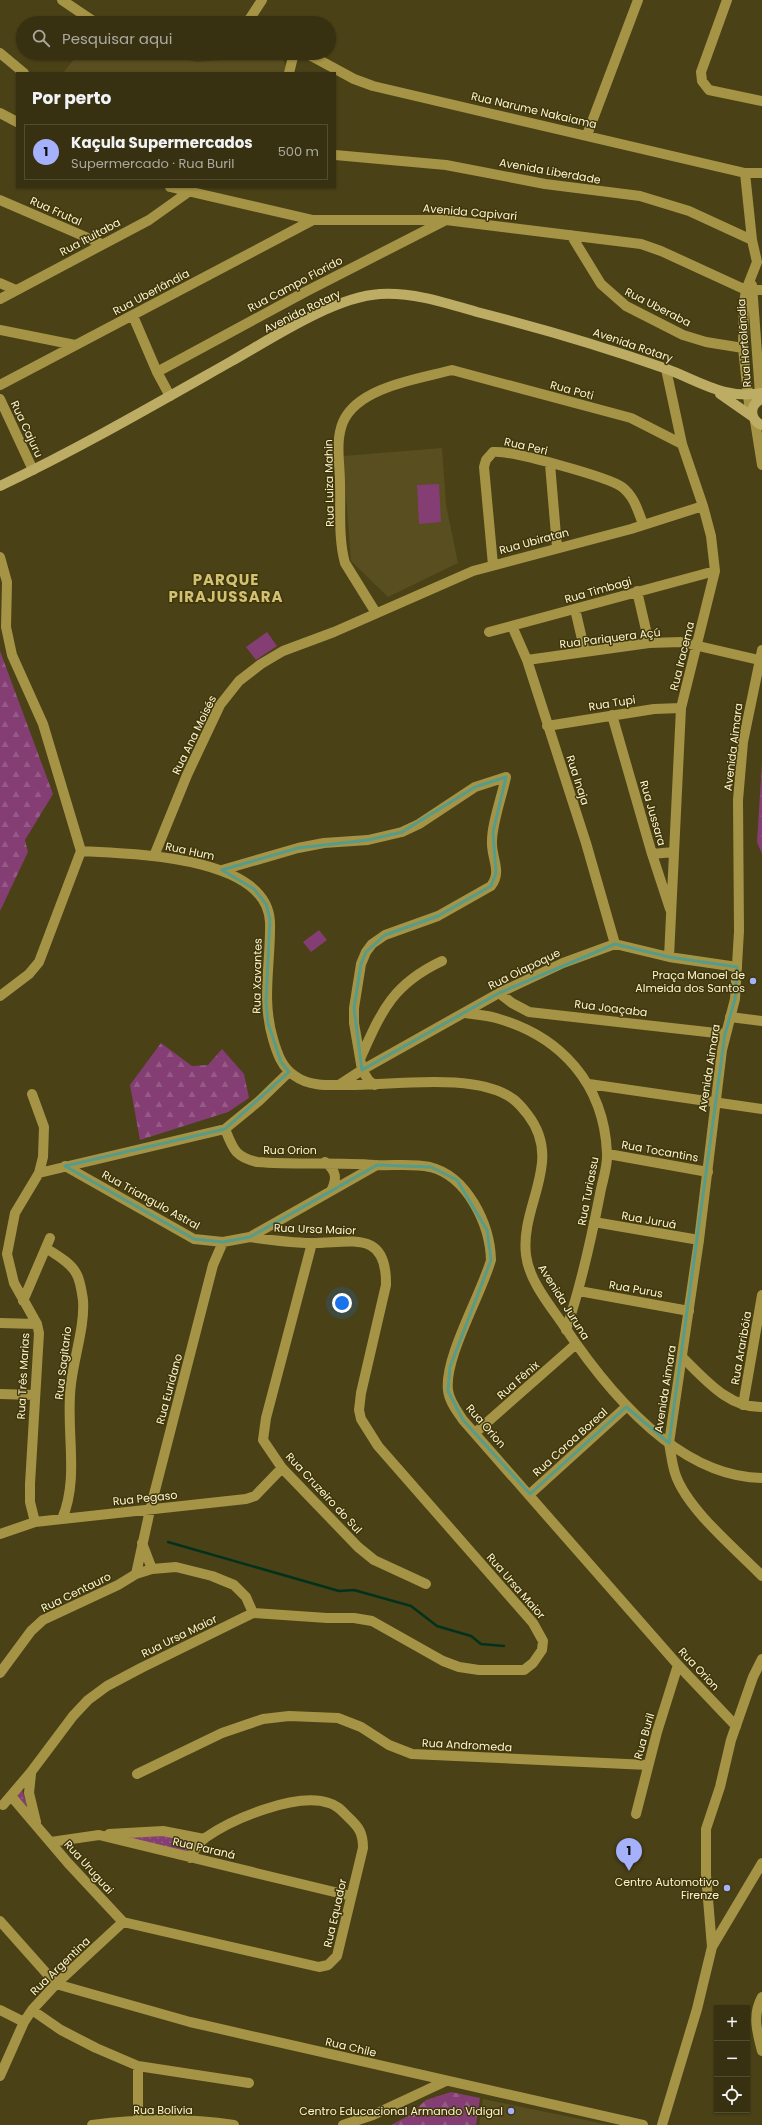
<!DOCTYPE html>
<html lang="pt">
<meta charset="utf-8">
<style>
body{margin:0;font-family:Poppins,sans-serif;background:#3f391a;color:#f1f3f6}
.controls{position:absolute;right:12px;bottom:12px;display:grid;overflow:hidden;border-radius:0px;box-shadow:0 1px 3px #0004}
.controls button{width:36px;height:36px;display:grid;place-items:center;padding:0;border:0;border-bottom:1px solid #524c31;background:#383111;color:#f1f3f6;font:20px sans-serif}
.you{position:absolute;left:342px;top:1303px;width:14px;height:14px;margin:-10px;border:3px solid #fff;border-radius:50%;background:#1a73e8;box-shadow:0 0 0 6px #1a73e833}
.badge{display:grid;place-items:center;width:26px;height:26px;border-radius:50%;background:#a6b1fc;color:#111;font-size:13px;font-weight:700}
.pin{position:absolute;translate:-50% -33px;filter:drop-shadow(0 1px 2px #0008)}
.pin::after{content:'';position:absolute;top:21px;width:14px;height:12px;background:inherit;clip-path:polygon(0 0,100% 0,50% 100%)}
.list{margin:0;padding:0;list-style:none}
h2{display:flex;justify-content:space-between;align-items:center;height:52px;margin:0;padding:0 16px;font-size:17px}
h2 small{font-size:13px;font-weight:400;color:#aba99f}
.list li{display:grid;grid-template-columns:26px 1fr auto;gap:12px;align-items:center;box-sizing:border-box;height:56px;margin:0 8px 8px;padding:0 8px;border:1px solid #524c31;border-radius:0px}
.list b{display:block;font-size:15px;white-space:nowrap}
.list p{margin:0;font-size:13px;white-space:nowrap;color:#aba99f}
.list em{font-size:13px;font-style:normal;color:#aba99f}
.icon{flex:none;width:22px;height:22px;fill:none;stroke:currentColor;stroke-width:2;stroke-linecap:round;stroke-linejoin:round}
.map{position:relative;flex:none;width:762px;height:2125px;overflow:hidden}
.search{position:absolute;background:#383111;box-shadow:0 1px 3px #0004;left:16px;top:16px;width:320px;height:44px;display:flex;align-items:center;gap:10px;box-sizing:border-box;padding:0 14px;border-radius:22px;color:#aba99f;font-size:15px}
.panel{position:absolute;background:#383111;box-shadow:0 1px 3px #0004;left:16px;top:72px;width:320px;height:116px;border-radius:0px}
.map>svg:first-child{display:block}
</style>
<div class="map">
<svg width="762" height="2125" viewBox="0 0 762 2125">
<defs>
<pattern id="forest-firs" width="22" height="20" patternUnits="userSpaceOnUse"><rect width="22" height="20" fill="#843e73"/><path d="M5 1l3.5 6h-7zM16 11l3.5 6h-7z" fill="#965a86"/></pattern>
<pattern id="park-dots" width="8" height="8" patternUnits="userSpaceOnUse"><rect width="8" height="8" fill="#843e73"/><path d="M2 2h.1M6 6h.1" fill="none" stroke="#965a86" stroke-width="1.8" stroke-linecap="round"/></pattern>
</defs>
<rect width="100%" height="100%" fill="#4a4117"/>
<path fill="#584e20" d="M79,53H154L197,62L270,56L283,60L287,68L285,73H63Z
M442,448L446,505L458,563L388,597L351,561L343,456Z
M483,2099L600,2123L611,2125H479Z"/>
<path fill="#843e73" d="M439,484L441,522L419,524L417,485Z
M267,632L277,646L256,660L246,647Z
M319,930L327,940L311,952L303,942Z"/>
<path fill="url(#forest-firs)" d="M0,651L53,794L25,840L28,852L0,911Z
M762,763V854L757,842Z
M161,1043L192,1066L208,1065L222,1049L244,1074L249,1098L228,1112L140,1140L130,1085Z
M451,2092L480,2098L476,2125H391L408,2116L426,2100Z"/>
<path fill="url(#park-dots)" d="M22,1790L23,1792L27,1807L17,1796Z
M156,1833L192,1842L191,1852L189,1853L122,1837Z"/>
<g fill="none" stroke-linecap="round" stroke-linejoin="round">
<path stroke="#03321c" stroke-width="2.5" d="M168,1542L339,1591L354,1590L411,1606L437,1626L471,1636L481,1644L504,1646"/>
<path stroke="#a59445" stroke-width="10" d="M62,0L96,23
M727,0L701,72L702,81L709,90L762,101
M247,23L262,0
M0,53L24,73
M306,53L354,79L373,86L745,173H762
M289,73L294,53
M0,113L17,122
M587,135L638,0
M335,155L446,165L545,184L640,196L689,211L752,240
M745,173L752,240L757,262L746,290L744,303L743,348L749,404L752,411
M170,187L313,220H446L641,244L661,251L746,290H762
M0,200L102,244
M571,235L601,284L626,306L683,335L706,342L743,348
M0,283L16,290
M752,285L760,394
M0,299L149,220L187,193
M133,316L157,372L170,396
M0,330L75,345
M666,369L682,444L703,506L711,536L715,571L681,708L669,957
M157,372L305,292L444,221
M0,385L313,220
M0,399L33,470
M550,464L557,547
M0,557L7,582L6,627L12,655L43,724L81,851L39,962L29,974L0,996
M493,565L484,467L486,460L493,452C511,450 608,477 622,487C634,496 638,511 643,524
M637,591L649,643
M575,609L585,652
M376,613L345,563C338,538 341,509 340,483C340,464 335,441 343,422C358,387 418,379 452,370L631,418L682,444
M512,626L527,660L586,843L615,944
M489,632L715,571
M527,660L649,643L681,642L759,660
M612,715L652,854L670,909
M547,726L654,709L681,708
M81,851C130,854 267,855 270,922C271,963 261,999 273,1039C277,1053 282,1068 295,1076C310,1087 331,1085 349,1085C393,1085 477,1072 513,1099C519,1103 524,1110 528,1115C564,1162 520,1205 526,1255C529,1280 548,1303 562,1323C605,1388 677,1477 762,1478
M652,854L674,852
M154,856L187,775L220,705L239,681L261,664L283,651L334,632L473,571L631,529L703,506
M222,870L298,848L324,843L368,840L402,832L419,824L475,787L506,777C502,796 491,826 492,844C492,859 502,872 491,886L438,916L385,935L372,944L366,952L361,964L354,1008V1023L362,1070L369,1081L375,1085
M499,993L512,1003L529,1012L725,1034
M466,1013C476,1015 486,1015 496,1018C561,1036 604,1084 607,1153C608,1166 602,1182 600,1194C591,1240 581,1286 566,1330
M730,1017L762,1021
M361,1057C382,1010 393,984 442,961
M589,1084L762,1109
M339,1085L362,1070L499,993L563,963L615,944L669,957L737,967
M32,1094L44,1127L43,1157L39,1173L15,1213L7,1254L14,1283L37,1324L39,1333L30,1484V1502L35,1522
M225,1129C233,1149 235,1157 257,1162C296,1165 336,1162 375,1165C394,1166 411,1163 430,1167C467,1176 490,1224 491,1260C481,1295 444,1358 448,1390C449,1401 457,1411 463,1420L678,1665L736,1726
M608,1154L708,1172
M325,1162C337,1171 337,1179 331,1191
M65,1166L194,1239L223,1242L250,1237L377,1165
M39,1173L225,1129L259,1101L289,1072
M594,1222L699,1240
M312,1243L266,1418L263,1440L282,1468L358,1547L374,1560L426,1584
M46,1248C56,1255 70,1262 76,1273C80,1279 82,1293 83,1300C85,1326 74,1357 71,1384C65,1429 80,1477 62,1519
M579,1291L689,1311
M23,1301L50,1238
M0,1323L37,1324
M682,1357C705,1379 728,1408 762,1407
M0,1394L34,1395
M743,1405L762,1295
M475,1433L576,1344
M530,1494L626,1407
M0,1534L35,1522L246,1499L255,1496L282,1468
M142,1543L152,1569
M136,1574L150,1510L213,1265L223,1242
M0,1673L31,1631L43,1620L118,1585L136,1574L152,1569L176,1567L212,1576L234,1585L246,1597L253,1613
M31,1774L29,1793L36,1822
M137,1774L222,1733L263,1719L289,1716L338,1718L361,1727L389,1745L412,1754L648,1765
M11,1796L68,1863L123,1922
M3,1805L31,1772L73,1716L88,1700L107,1686L141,1668L253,1613L327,1618H354L372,1621L443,1661L459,1667L479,1670H524L533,1663L542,1650L543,1641L533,1623L378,1446L361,1419L359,1410L361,1393L386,1285C387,1229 351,1243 312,1243C291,1243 270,1240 250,1237
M636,1814L657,1732L678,1665
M109,1834L163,1831L204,1839
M51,1842L99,1835L351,1896
M0,1921L56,1984L190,2022L643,2125
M123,1922L319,1967L328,1965L337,1956L363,1848C363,1833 359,1827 348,1817C342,1811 337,1805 329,1803C296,1792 232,1819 205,1838C198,1843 194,1851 190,1858
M762,1997C752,2015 757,2032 762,2051
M0,2010L24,2022
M32,2010L61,2030L96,2048L138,2066L249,2083
M138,2066V2121
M0,2076L24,2022L32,2010L56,1984L123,1922
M92,2125C138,2119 188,2118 234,2125
M343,2125L373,2115L446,2081"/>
<path stroke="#a59445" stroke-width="10" d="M755,421L762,465
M762,650L743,742L738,800L739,931L735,999L722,1050L699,1240L669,1443C671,1453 672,1466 676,1476C689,1511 736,1549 762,1576
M712,1947L762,1863
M662,2125L697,2009L712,1947L706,1875V1829L720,1787L731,1740L753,1677L762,1659"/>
<path stroke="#bdad64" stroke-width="10" d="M720,394L753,417
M762,399C749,404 749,420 762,425
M0,486C78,449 154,405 230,362C271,339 333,297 380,294C413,292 446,303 477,312C540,328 602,346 664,368C698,380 723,400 762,393"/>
</g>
<path fill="none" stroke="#569c8b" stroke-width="3" stroke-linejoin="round" d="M506,777L493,832L496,873L491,886L438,916L385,935L366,952L361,964L354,1008L362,1070L499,993L615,944L669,957L737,967L735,999L725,1034L669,1443L626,1407L530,1494L463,1420L448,1391L450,1367L491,1260L487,1230L457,1180L431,1167L377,1165L250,1237L223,1242L194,1239L65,1166L225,1129L289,1072L281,1062L268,1023L266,1002L270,919L266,904L254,889L222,870L298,848L368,840L402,832L475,787Z"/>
<g fill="#a6b1fc" stroke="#3f360b" stroke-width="1.5">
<circle cx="753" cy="981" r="4"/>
<circle cx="727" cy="1888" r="4"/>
<circle cx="511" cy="2111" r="4"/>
</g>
<g text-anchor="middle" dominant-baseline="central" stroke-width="3" stroke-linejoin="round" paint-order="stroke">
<g font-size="11" fill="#fdf5cf" stroke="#3f360b">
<text transform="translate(534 110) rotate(13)">Rua Narume Nakaiama</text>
<text transform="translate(550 171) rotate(10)">Avenida Liberdade</text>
<text transform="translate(56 211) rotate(24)">Rua Frutal</text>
<text transform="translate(470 212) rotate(5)">Avenida Capivari</text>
<text transform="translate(90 237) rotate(-28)">Rua Ituitaba</text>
<text transform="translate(295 284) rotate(-28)">Rua Campo Florido</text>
<text transform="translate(151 292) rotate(-28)">Rua Uberlândia</text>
<text transform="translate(658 307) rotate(27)">Rua Uberaba</text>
<text transform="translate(302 311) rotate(-26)">Avenida Rotary</text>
<text transform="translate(744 343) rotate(-94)">Rua Hortolândia</text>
<text transform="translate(633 345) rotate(19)">Avenida Rotary</text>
<text transform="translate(572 390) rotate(15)">Rua Poti</text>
<text transform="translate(27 429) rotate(65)">Rua Cajuru</text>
<text transform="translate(526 446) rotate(13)">Rua Peri</text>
<text transform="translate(329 483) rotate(-91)">Rua Luiza Mahin</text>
<text transform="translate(534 541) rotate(-15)">Rua Ubiratan</text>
<text transform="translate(598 590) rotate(-16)">Rua Timbagi</text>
<text transform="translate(610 638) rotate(-7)">Rua Pariquera Açú</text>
<text transform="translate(682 656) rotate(-76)">Rua Iracema</text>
<text transform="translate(612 703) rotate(-9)">Rua Tupi</text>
<text transform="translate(194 735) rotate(-64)">Rua Ana Moisés</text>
<text transform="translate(733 747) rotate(-83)">Avenida Aimara</text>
<text transform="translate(578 780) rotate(72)">Rua Inaja</text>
<text transform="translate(653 813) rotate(74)">Rua Jussara</text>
<text transform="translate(190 851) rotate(12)">Rua Hum</text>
<text transform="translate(524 969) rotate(-26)">Rua Oiapoque</text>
<text transform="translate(257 976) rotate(-89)">Rua Xavantes</text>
<text transform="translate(611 1008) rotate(7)">Rua Joaçaba</text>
<text transform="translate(709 1068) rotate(-81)">Avenida Aimara</text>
<text x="290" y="1150">Rua Orion</text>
<text transform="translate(660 1151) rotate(10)">Rua Tocantins</text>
<text transform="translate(588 1191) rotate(-79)">Rua Turiassu</text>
<text transform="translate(151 1200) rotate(29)">Rua Triangulo Astral</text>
<text transform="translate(649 1220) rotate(10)">Rua Juruá</text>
<text transform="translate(315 1229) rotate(2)">Rua Ursa Maior</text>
<text transform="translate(636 1289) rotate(10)">Rua Purus</text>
<text transform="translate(564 1302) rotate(58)">Avenida Juruna</text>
<text transform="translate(741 1348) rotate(-80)">Rua Araribóia</text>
<text transform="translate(63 1363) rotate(-83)">Rua Sagitario</text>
<text transform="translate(23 1376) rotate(-87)">Rua Três Marias</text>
<text transform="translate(518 1380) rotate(-41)">Rua Fênix</text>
<text transform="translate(169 1389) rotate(-75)">Rua Euridano</text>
<text transform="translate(665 1389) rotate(-81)">Avenida Aimara</text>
<text transform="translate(486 1426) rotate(49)">Rua Orion</text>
<text transform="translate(570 1442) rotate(-42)">Rua Coroa Boreal</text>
<text transform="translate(324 1493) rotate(47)">Rua Cruzeiro do Sul</text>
<text transform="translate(145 1498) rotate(-6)">Rua Pegaso</text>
<text transform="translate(516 1586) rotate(49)">Rua Ursa Maior</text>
<text transform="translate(76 1592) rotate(-26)">Rua Centauro</text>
<text transform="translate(179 1636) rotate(-26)">Rua Ursa Maior</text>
<text transform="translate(699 1669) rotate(47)">Rua Orion</text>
<text transform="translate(644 1736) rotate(-74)">Rua Buril</text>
<text transform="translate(467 1745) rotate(3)">Rua Andromeda</text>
<text transform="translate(204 1848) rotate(13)">Rua Paraná</text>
<text transform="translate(89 1867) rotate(48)">Rua Uruguai</text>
<text transform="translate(335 1913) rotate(-77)">Rua Equador</text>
<text transform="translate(60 1966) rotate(-44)">Rua Argentina</text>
<text transform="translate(351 2047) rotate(13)">Rua Chile</text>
<text x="163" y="2110">Rua Bolívia</text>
</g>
<g font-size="11" fill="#fdf5cf" stroke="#3f360b" text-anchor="end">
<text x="745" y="975">Praça Manoel de<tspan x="745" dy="13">Almeida dos Santos</tspan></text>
<text x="719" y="1882">Centro Automotivo<tspan x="719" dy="13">Firenze</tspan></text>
<text x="503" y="2111">Centro Educacional Armando Vidigal</text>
</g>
<g font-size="15" font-weight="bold" letter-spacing="1" fill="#d2c172" stroke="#3f360b">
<text x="226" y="579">PARQUE<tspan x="226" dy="17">PIRAJUSSARA</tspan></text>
</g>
</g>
</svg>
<div class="controls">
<button>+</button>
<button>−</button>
<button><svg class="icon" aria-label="locate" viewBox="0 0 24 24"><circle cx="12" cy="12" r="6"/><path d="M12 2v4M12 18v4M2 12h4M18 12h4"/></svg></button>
</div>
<div class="you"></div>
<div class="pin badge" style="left:629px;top:1871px">1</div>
<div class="search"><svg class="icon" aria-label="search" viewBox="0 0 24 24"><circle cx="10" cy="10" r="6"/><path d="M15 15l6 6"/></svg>Pesquisar aqui</div>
<section class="panel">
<h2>Por perto<small></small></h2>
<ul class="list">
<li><span class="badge">1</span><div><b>Kaçula Supermercados</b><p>Supermercado · Rua Buril</p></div><em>500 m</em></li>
</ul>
</section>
</div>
